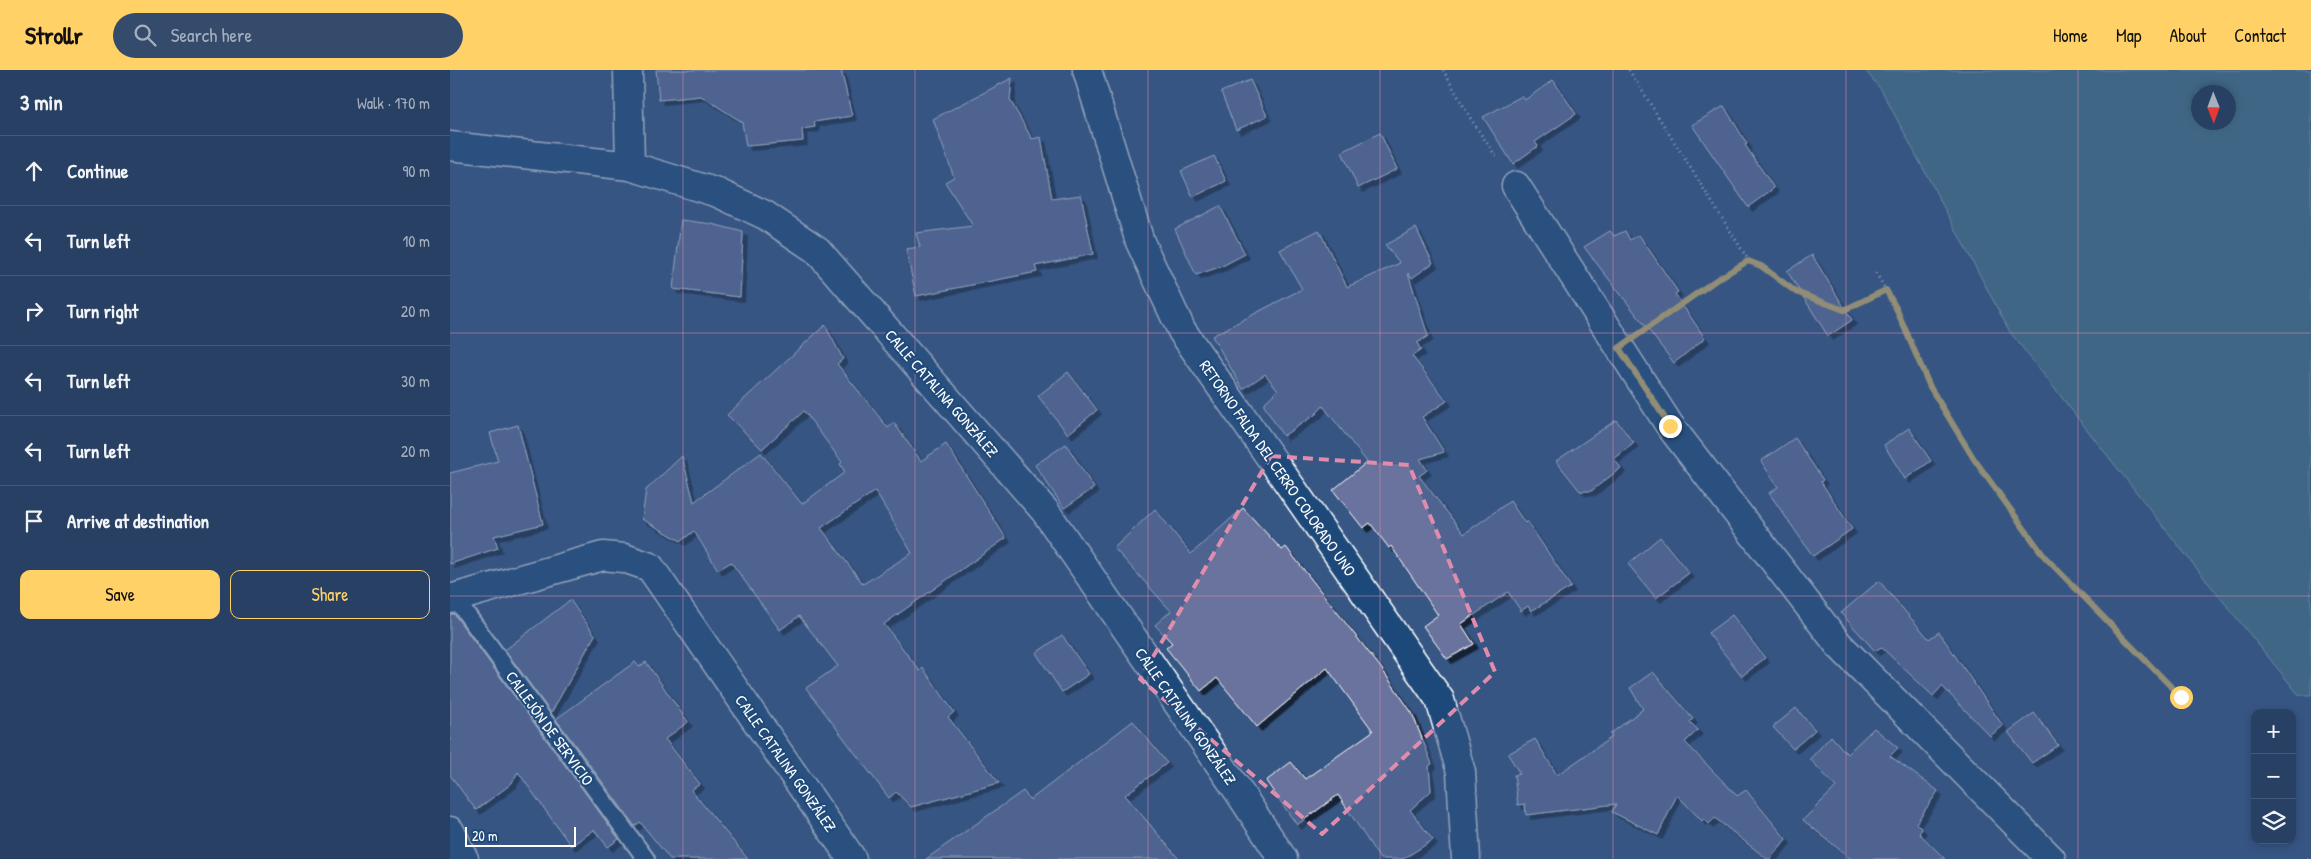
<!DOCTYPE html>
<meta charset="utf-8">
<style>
body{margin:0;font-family:"Patrick Hand",sans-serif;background:#344b6c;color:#f1f3f6}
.controls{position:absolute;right:15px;bottom:15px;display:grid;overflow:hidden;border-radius:10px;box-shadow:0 2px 8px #0003}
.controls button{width:45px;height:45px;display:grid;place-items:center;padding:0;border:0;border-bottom:1px solid #445978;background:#284063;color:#f1f3f6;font:25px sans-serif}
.compass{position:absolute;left:1741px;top:15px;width:45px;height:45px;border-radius:50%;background:#284063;box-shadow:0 2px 8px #0003;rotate:179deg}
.scale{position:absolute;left:15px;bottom:12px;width:111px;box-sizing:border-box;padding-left:5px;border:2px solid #fff;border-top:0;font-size:14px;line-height:18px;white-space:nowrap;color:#fff;-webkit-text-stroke:4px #1f4a7a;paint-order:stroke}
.stop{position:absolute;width:15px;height:15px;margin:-11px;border:4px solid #ffd166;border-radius:50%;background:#fff}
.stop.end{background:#ffd166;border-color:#fff;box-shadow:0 1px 5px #0008}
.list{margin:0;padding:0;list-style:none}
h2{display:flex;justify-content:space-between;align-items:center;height:65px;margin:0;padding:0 20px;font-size:21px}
h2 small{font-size:16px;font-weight:400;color:#a5afbe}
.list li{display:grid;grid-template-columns:32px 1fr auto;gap:15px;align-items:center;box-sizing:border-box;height:70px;padding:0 20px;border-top:1px solid #445978}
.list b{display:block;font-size:19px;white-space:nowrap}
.list em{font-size:16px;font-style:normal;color:#a5afbe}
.actions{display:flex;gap:10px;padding:15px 20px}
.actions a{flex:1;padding:11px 0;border:1px solid #ffd166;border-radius:10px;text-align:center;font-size:18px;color:#ffd166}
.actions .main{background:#ffd166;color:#111}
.icon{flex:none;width:28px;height:28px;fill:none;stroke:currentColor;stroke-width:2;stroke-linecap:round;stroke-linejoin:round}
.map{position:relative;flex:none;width:1861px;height:789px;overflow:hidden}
header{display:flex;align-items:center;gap:30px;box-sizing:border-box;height:70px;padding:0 25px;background:#ffd166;color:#111}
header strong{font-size:24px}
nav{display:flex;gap:28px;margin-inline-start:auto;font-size:18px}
.search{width:350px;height:45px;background:#344b6c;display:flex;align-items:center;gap:12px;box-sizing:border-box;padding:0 18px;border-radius:28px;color:#a5afbe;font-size:19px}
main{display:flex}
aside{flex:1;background:#284063}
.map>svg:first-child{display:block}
</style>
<header>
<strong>Strollr</strong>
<div class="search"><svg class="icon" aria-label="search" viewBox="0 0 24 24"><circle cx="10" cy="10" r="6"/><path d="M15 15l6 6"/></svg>Search here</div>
<nav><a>Home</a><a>Map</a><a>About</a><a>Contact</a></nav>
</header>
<main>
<aside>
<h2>3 min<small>Walk · 170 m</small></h2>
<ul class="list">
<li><svg class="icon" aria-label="ahead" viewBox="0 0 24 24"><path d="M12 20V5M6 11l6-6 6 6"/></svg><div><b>Continue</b></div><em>90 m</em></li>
<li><svg class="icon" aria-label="left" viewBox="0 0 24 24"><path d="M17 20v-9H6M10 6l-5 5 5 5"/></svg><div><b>Turn left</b></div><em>10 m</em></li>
<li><svg class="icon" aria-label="right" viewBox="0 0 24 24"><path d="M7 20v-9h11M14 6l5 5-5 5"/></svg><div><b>Turn right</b></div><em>20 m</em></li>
<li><svg class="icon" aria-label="left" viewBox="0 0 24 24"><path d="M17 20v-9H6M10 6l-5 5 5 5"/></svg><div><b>Turn left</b></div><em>30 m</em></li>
<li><svg class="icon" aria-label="left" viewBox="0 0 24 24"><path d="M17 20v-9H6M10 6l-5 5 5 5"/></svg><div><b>Turn left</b></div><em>20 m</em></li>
<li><svg class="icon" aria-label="arrive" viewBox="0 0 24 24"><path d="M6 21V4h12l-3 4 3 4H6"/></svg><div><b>Arrive at destination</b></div></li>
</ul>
<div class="actions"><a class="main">Save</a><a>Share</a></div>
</aside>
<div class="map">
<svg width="1861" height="789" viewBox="0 0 1861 789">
<defs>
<filter id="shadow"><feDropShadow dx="4.5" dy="4.5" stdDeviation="0" flood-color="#0009"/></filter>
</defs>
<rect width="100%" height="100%" fill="#365684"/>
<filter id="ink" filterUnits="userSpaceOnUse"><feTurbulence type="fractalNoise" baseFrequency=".02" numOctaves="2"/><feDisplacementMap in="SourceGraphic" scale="10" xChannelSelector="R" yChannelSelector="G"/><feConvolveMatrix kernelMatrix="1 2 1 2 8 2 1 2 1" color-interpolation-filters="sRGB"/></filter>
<g filter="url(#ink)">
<path fill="#4c7c87" stroke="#a6bec3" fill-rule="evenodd" d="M1415,0H1861V625H1849L1743,494L1560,262L1432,21ZM1748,22H1778V52H1748Z"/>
<path fill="#6a739d" stroke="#fff" fill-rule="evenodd" filter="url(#shadow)" d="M206,0H391L402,46L364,52L365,57L352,59L353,71L296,76L292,52L251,26L209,30Z
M562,8L560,30L582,69L591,67L602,129L631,125L643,184L585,196L587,202L466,226L456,179L470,177L466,163L523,156L495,112L504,107L483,49Z
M800,10L817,46L786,60L771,22Z
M1103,10L1126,44L1085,72L1088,76L1063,94L1033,47L1072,26L1075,30Z
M1274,36L1297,74L1295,75L1324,118L1298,137L1242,55Z
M930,63L947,99L908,118L892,82Z
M764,86L776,111L743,127L731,101Z
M770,136L795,184L772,196L746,205L725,159Z
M231,150L262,154L293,162L290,227L223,219Z
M966,158L983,193L962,208L958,203L978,266L967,273L971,280L962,286L997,331L972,347L994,382L970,389L977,400L969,406L1014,464L1060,431L1075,453L1077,451L1121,517L1081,541L1078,536L1071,541L1058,522L1011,554L1024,574L997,589L973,556L988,545L941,476L939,478L920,453L913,458L883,420L917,392L873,336L866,344L833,366L813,334L828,320L815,304L793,319L762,266L852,219L830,180L869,160L897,217L950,193L935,175Z
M1160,161L1164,166L1175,161L1180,170L1189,165L1228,222L1225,224L1255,268L1224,293L1134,177Z
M1362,185L1402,250L1378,266L1337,201Z
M375,255L393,289L387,294L438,358L444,353L471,391L496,374L556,468L434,554L470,601L473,598L504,642L498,647L549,713L461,737L446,722L439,728L356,618L388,596L349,546L330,560L281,492L268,500L244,461L231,471L192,449L196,420L232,386L244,432L311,383L352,434L395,402L390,394L392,392L354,341L312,379L277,345ZM425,421L462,483L413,514L371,458Z
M618,302L647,340L618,364L588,326Z
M1166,350L1184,373L1164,389L1171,398L1141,421H1130L1106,391Z
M68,355L93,454L44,466L48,478L0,494V403L48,391L40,363Z
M1459,358L1481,391L1455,409L1434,375Z
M1345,368L1373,410L1371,412L1402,459L1363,486L1319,423L1328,417L1311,391Z
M616,374L644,418L614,438L585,395Z
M793,438L832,480L836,477L931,598L962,643L982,694L979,696L981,721L960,740L983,770L953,789H930L888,725L847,755L816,711L841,692L855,709L923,661L877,598L807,657L767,608L751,621L716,578L722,573L705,555L721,541L664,478L705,439L741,484Z
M1210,467L1239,503L1206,528L1178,494Z
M1429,511L1479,569L1489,562L1553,656L1540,666L1492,616L1483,626L1431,577L1425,581L1391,543Z
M120,530L145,565L101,643L55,580Z
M0,544H4L169,769L158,777L144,760L121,776L68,702L61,714L26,740L0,705Z
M1282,545L1315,588L1292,606L1258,563Z
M612,565L639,604L612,622L586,583Z
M185,592L189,597L196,592L238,652L215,669L250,714L241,720L298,789H220L190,752L185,756L106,649Z
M1203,602L1243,649L1240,652L1248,660L1235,672L1287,726L1296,720L1336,769L1320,789H1317L1265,748L1259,754L1254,749L1252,751L1227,725L1208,765L1162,742L1166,734L1076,745L1075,734L1068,735L1064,705L1070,704L1058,684L1085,669L1107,705L1162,667L1160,664L1193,639L1180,618Z
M1346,638L1365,660L1343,679L1323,657Z
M1584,643L1608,675L1582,693L1558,662Z
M683,651L717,693L675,725L729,789H476L573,721L580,730Z
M1424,658L1448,678L1440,686L1488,721L1466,753L1472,759L1469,763L1495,789H1401L1353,750L1386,717L1360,689L1381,666L1397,684Z"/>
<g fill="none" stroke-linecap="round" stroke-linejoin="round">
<g stroke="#fff" stroke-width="20">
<path id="service" d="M4,527L196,789"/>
</g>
<g stroke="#fff" stroke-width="31">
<path id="minor" d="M178,0L180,96
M637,0L690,172L732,261L990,630L1011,702L1016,789
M0,76L180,96L268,123L315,145L367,180L595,441L789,722L833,789
M1066,116L1220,356L1389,575L1601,789
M0,529L153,486L174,488L200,497L402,789"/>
</g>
<g stroke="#fff" stroke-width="31">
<path id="tertiary" d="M0,761L14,789"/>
</g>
<path stroke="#fff" stroke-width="3" stroke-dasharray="1 4" stroke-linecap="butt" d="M993,0L1022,51L1048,89
M1179,0L1299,191
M1426,203L1446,238L1480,317L1524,389L1594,486L1731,627
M1197,259L1266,210L1299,191L1311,195L1346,222L1394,240L1436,220
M1858,789L1861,786"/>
<use href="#service" stroke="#1f4a7a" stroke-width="16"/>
<use href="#minor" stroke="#1f4a7a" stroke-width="28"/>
<use href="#tertiary" stroke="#1f4a7a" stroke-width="28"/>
</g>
</g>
<g fill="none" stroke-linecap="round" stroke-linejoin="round" filter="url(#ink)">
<path stroke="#ffd166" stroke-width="6" d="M1220,356L1169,278L1266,210L1298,191L1311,196L1346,222L1394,240L1436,220L1446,238L1480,317L1524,389L1594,486L1731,627"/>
</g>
<path d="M0 0H1861V789H0ZM821,386L959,395L1045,602L872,764L690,609Z" fill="#365684" fill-opacity=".55" fill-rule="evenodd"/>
<path fill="none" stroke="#e08cad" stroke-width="4" stroke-dasharray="10 6" stroke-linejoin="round" d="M821,386L959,395L1045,602L872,764L690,609Z"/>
<path fill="none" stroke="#e08cad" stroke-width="1" stroke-opacity="0.55" d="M233,0V789M465,0V789M698,0V789M930,0V789M1163,0V789M1396,0V789M1628,0V789M0,263H1861M0,526H1861"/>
<g text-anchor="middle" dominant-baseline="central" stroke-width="4" stroke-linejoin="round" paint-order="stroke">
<g font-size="16" fill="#fff" stroke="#1f4a7a">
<text transform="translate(492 323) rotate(49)">CALLE CATALINA GONZÁLEZ</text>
<text transform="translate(828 398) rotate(55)">RETORNO FALDA DEL CERRO COLORADO UNO</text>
<text transform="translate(736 646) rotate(55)">CALLE CATALINA GONZÁLEZ</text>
<text transform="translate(100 658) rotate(54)">CALLEJÓN DE SERVICIO</text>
<text transform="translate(336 693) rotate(55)">CALLE CATALINA GONZÁLEZ</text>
</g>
</g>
</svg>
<div class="controls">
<button>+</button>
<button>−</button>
<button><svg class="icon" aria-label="layers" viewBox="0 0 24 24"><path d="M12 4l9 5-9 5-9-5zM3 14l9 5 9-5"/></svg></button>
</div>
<svg class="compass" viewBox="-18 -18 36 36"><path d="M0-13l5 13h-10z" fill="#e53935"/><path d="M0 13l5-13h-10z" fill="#a5afbe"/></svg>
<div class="scale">20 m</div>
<div class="stop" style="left:1731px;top:627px"></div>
<div class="stop end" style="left:1220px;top:356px"></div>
</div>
</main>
